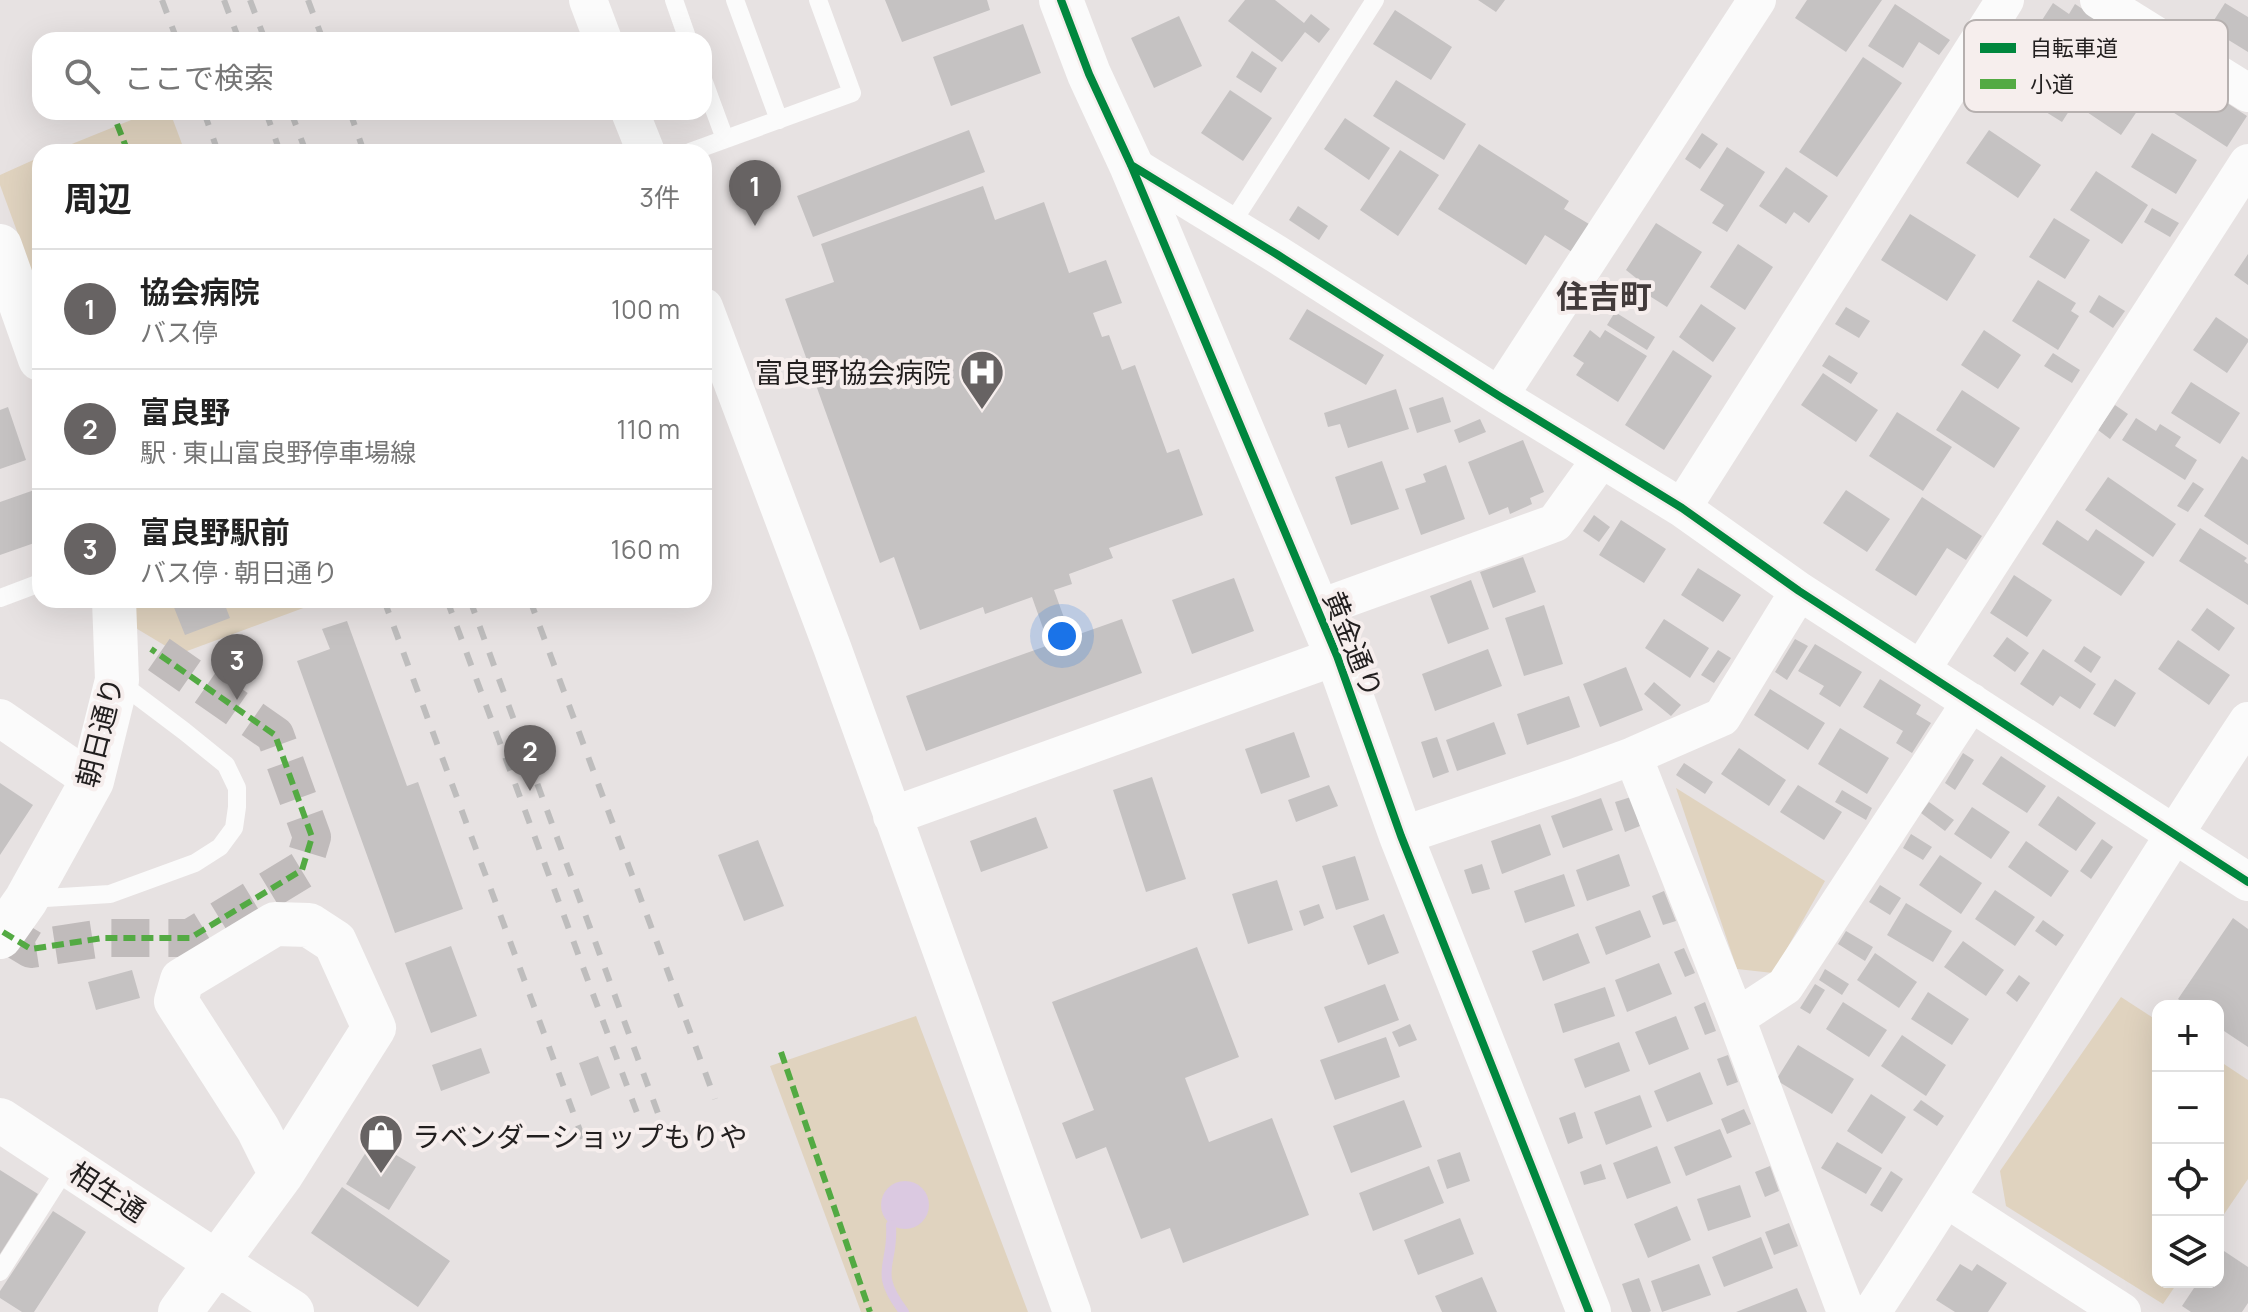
<!DOCTYPE html>
<html lang="ja">
<meta charset="utf-8">
<style>
body{margin:0;font-family:Manrope,"Noto Sans JP",sans-serif;background:#f6f6f6;color:#222}
.controls{position:absolute;right:24px;bottom:24px;display:grid;overflow:hidden;border-radius:16px;box-shadow:0 8px 32px #0002}
.controls button{width:72px;height:72px;display:grid;place-items:center;padding:0;border:0;border-bottom:2px solid #e0e0e0;background:#fff;color:#222;font:40px sans-serif}
.you{position:absolute;left:1062px;top:636px;width:28px;height:28px;margin:-20px;border:6px solid #fff;border-radius:50%;background:#1a73e8;box-shadow:0 0 0 12px #1a73e833}
.badge{display:grid;place-items:center;width:52px;height:52px;border-radius:50%;background:#676363;color:#fff;font-size:26px;font-weight:700}
.pin{position:absolute;translate:-50% -66px;filter:drop-shadow(0 2px 4px #0008)}
.pin::after{content:'';position:absolute;top:42px;width:28px;height:24px;background:inherit;clip-path:polygon(0 0,100% 0,50% 100%)}
.list{margin:0;padding:0;list-style:none}
h2{display:flex;justify-content:space-between;align-items:center;height:104px;margin:0;padding:0 32px;font-size:34px}
h2 small{font-size:26px;font-weight:400;color:#767676}
.list li{display:grid;grid-template-columns:52px 1fr auto;gap:24px;align-items:center;box-sizing:border-box;height:120px;padding:0 32px;border-top:2px solid #e0e0e0}
.list b{display:block;font-size:30px;white-space:nowrap}
.list p{margin:0;font-size:26px;white-space:nowrap;color:#767676}
.list em{font-size:26px;font-style:normal;color:#767676}
.icon{flex:none;width:44px;height:44px;fill:none;stroke:currentColor;stroke-width:2;stroke-linecap:round;stroke-linejoin:round}
.map{position:relative;flex:none;width:2248px;height:1312px;overflow:hidden}
.search{position:absolute;background:#fff;box-shadow:0 8px 32px #0002;left:32px;top:32px;width:680px;height:88px;display:flex;align-items:center;gap:20px;box-sizing:border-box;padding:0 28px;border-radius:24px;color:#767676;font-size:30px}
.panel{position:absolute;background:#fff;box-shadow:0 8px 32px #0002;left:32px;top:144px;width:680px;height:464px;border-radius:24px}
.map>svg:first-child{display:block}
</style>
<div class="map">
<svg width="2248" height="1312" viewBox="0 0 2248 1312">
<rect width="100%" height="100%" fill="#e7e2e2"/>
<path fill="#e0d3bf" d="M151,112H170L185,152H52Z
M40,157V294L0,185V175Z
M132,600H325L179,654L134,627Z
M1676,788L1825,881L1773,973L1737,969Z
M2121,997L2158,1021V1282H2178L2163,1304L2006,1206L2000,1171Z
M916,1016L1028,1312H861L770,1066Z
M2218,1060L2248,1080V1179L2218,1223Z"/>
<path fill="#dbc9e1" d="M881 1205a24 24 0 1 1 48 0a24 24 0 1 1-48 0Z"/>
<g fill="none" stroke-linecap="round" stroke-linejoin="round">
<path stroke="#dbc9e1" stroke-width="10" d="M891,1225C894,1267 872,1270 904,1312"/>
</g>
<path fill="#c5c2c2" d="M885,0H987L990,10L902,42Z
M1245,0H1275L1304,23L1311,14L1330,29L1319,43L1305,32L1282,62L1228,21Z
M1478,0H1505L1496,12Z
M1807,0H1882L1846,52L1795,18Z
M2053,3L2069,14L2075,4L2119,33L2096,70L2035,31Z
M2225,3L2248,17V52L2209,28Z
M1895,4L1950,40L1939,55L1919,42L1903,68L1868,46Z
M1395,10L1452,47L1431,80L1373,44Z
M1179,16L1202,66L1154,88L1131,38Z
M1023,24L1041,73L951,106L933,57Z
M1252,51L1277,68L1261,93L1236,77Z
M2038,55L2085,86L2062,122L2014,92Z
M1863,57L1902,83L1837,177L1799,152Z
M2113,67L2150,92L2121,135L2084,110Z
M2189,78L2247,116L2227,147L2168,109Z
M1396,80L1466,124L1444,160L1373,116Z
M1230,90L1272,118L1243,161L1201,133Z
M1345,118L1390,148L1369,180L1324,149Z
M969,130L985,172L813,237L797,196Z
M1989,130L2041,165L2018,198L1966,163Z
M1702,133L1718,144L1700,169L1685,159Z
M2152,133L2197,160L2176,194L2131,167Z
M1479,144L1569,201L1564,209L1589,224L1572,252L1545,235L1526,265L1438,209Z
M1727,147L1765,172L1727,232L1712,223L1724,205L1700,190Z
M1400,150L1439,175L1398,236L1360,210Z
M1786,167L1828,196L1809,223L1794,212L1786,224L1759,206Z
M2096,171L2148,205L2122,244L2070,210Z
M983,186L995,220L1044,202L1069,273L1106,260L1122,303L1093,313L1102,337L1109,335L1122,370L1135,365L1167,453L1179,449L1203,515L1109,548L1113,558L1069,574L1072,584L1054,590L1071,637L1122,619L1142,673L926,751L906,696L1049,645L1032,597L985,614L983,607L920,630L894,557L880,563L785,299L834,282L821,244Z
M1298,206L1328,226L1319,240L1289,220Z
M2152,208L2179,223L2170,237L2144,222Z
M1910,214L1976,255L1947,301L1881,260Z
M2054,218L2090,240L2065,279L2029,257Z
M1656,223L1702,252L1667,307L1632,285L1636,278L1626,270Z
M1738,244L1773,267L1745,310L1710,287Z
M2248,254V285L2234,275Z
M2038,280L2076,303L2071,311L2079,316L2058,350L2012,321Z
M2099,295L2125,311L2113,328L2089,312Z
M1701,304L1736,328L1713,362L1679,337Z
M1846,307L1870,321L1859,338L1835,324Z
M1307,309L1384,355L1366,385L1289,339Z
M1615,312L1655,337L1647,350L1607,325Z
M2216,317L2248,339V342L2227,373L2193,350Z
M1590,330L1600,338L1605,330L1647,356L1618,402L1576,375L1584,363L1573,356Z
M1984,330L2021,355L1998,389L1961,365Z
M1673,350L1712,376L1664,450L1625,425Z
M2053,353L2080,370L2072,383L2044,366Z
M1829,355L1858,373L1851,384L1822,366Z
M1823,373L1878,410L1856,442L1801,405Z
M2191,382L2240,413L2220,444L2171,413Z
M1396,389L1409,429L1348,448L1340,424L1328,427L1324,413Z
M1962,390L2020,428L1994,468L1936,430Z
M1443,397L1451,422L1417,433L1409,408Z
M2115,405L2128,414L2110,439L2098,430Z
M8,407L26,460L0,469V410Z
M1897,412L1952,447L1923,491L1869,456Z
M2136,418L2156,431L2160,424L2181,437L2175,446L2197,460L2185,480L2122,440Z
M1480,419L1486,432L1459,443L1454,430Z
M1523,440L1544,492L1530,498L1532,504L1510,514L1508,507L1489,515L1468,462Z
M2242,456L2248,460V545L2204,516Z
M1382,461L1399,509L1351,525L1335,477Z
M1446,465L1465,519L1421,535L1405,489L1426,482L1423,474Z
M2108,477L2176,524L2153,557L2085,510Z
M2193,482L2204,489L2188,512L2177,506Z
M40,488V541L0,555V502Z
M1846,490L1890,519L1867,552L1823,523Z
M1922,497L1982,536L1966,560L1947,548L1916,596L1875,570Z
M1594,515L1610,527L1599,542L1583,531Z
M1621,520L1666,549L1644,583L1599,555Z
M2057,520L2088,541L2096,529L2145,562L2121,596L2042,544Z
M2200,528L2247,558L2244,561L2248,564V605L2179,561Z
M1523,557L1536,592L1493,608L1480,572Z
M1698,568L1741,595L1723,622L1681,595Z
M2014,575L2052,600L2027,637L1990,613Z
M1234,578L1254,631L1192,654L1172,600Z
M1471,580L1489,629L1448,644L1430,596Z
M171,600H223L230,618L185,635Z
M1544,605L1563,664L1524,676L1505,618Z
M2207,608L2235,628L2219,651L2191,630Z
M1664,619L1709,648L1690,678L1645,648Z
M347,621L407,786L418,782L463,909L395,933L297,661L330,649L322,629Z
M2007,637L2029,653L2015,672L1993,656Z
M1795,639L1808,646L1787,680L1775,672Z
M2178,640L2230,675L2209,705L2158,669Z
M1815,644L1862,672L1840,707L1819,694L1824,686L1798,671Z
M2084,646L2101,657L2091,673L2074,661Z
M1488,649L1502,686L1435,711L1422,674Z
M2043,649L2096,684L2080,709L2060,696L2053,706L2020,684Z
M1718,650L1731,658L1714,683L1701,675Z
M1626,667L1643,710L1600,727L1583,684Z
M1880,679L1921,705L1916,714L1931,723L1912,753L1896,743L1903,731L1863,707Z
M2115,679L2136,693L2115,727L2093,714Z
M1654,682L1681,705L1671,716L1644,694Z
M1770,689L1825,723L1808,750L1754,715Z
M1569,696L1580,727L1527,745L1517,714Z
M1494,722L1506,754L1457,771L1446,740Z
M1840,728L1889,758L1867,794L1818,764Z
M1294,732L1310,777L1261,794L1245,749Z
M1437,737L1449,772L1433,778L1421,742Z
M1739,748L1786,780L1769,806L1721,774Z
M1963,753L1974,760L1955,790L1945,783Z
M2001,756L2046,786L2027,813L1982,784Z
M1684,763L1713,782L1705,794L1676,775Z
M1152,777L1186,879L1146,892L1113,790Z
M0,783L33,805L0,855Z
M1329,785L1338,806L1296,822L1288,800Z
M1798,785L1842,812L1824,840L1780,812Z
M1842,790L1872,808L1866,820L1835,802Z
M2058,796L2096,823L2076,851L2038,825Z
M1631,797L1640,826L1625,832L1615,802Z
M1601,798L1613,830L1563,848L1551,816Z
M1929,802L1954,820L1945,831L1921,813Z
M1972,807L2010,832L1991,859L1954,834Z
M1036,817L1048,848L981,872L970,841Z
M1540,824L1551,855L1502,874L1491,841Z
M1911,834L1932,847L1923,860L1903,848Z
M2102,839L2113,847L2091,879L2080,871Z
M758,840L784,906L744,921L718,855Z
M2026,841L2069,871L2051,897L2008,867Z
M1619,854L1630,886L1587,901L1576,870Z
M1940,855L1982,883L1961,914L1919,885Z
M1355,856L1369,900L1336,910L1322,866Z
M1482,864L1490,889L1472,894L1464,870Z
M1564,874L1575,906L1525,923L1514,891Z
M1277,880L1293,930L1248,944L1232,894Z
M1880,885L1901,898L1890,915L1869,902Z
M1995,890L2035,917L2015,946L1975,919Z
M1664,891L1676,921L1663,925L1652,896Z
M1906,903L1952,931L1933,962L1887,935Z
M1319,904L1324,918L1304,926L1299,911Z
M1640,910L1651,937L1606,955L1595,927Z
M1384,914L1399,953L1368,965L1353,926Z
M2233,918L2248,929V1047L2218,1027V1006H2188L2178,999Z
M2043,920L2064,935L2056,946L2035,931Z
M1846,931L1873,947L1865,961L1838,944Z
M1578,933L1590,963L1543,981L1532,951Z
M1963,941L2004,970L1986,996L1944,967Z
M451,946L477,1016L431,1033L405,963Z
M1197,947L1239,1057L1185,1078L1209,1142L1272,1118L1309,1215L1183,1263L1170,1228L1141,1239L1106,1147L1076,1159L1062,1123L1094,1110L1052,1002Z
M1684,948L1695,973L1685,977L1674,952Z
M1875,953L1917,982L1899,1008L1857,980Z
M1659,963L1672,994L1627,1012L1615,980Z
M1825,969L1849,984L1842,995L1819,980Z
M132,970L140,998L96,1010L88,982Z
M2019,975L2030,983L2017,1002L2006,993Z
M1385,984L1399,1020L1338,1043L1324,1007Z
M1815,984L1825,990L1810,1014L1800,1008Z
M1605,987L1615,1016L1563,1033L1554,1004Z
M1928,992L1969,1019L1952,1045L1911,1019Z
M1705,1002L1716,1031L1705,1035L1694,1007Z
M1843,1002L1887,1030L1869,1057L1826,1029Z
M1676,1016L1689,1049L1649,1065L1635,1032Z
M1410,1024L1417,1040L1399,1047L1392,1032Z
M1902,1035L1946,1065L1926,1096L1881,1066Z
M1386,1037L1400,1077L1335,1100L1320,1060Z
M1619,1042L1630,1071L1585,1088L1574,1059Z
M1798,1045L1854,1079L1832,1114L1776,1080Z
M481,1048L490,1073L441,1091L432,1065Z
M1728,1055L1738,1082L1727,1086L1717,1059Z
M598,1056L610,1088L591,1096L579,1063Z
M1700,1072L1713,1104L1667,1122L1654,1091Z
M1871,1094L1906,1117L1882,1154L1847,1131Z
M1640,1095L1652,1127L1606,1145L1594,1112Z
M1404,1100L1422,1147L1351,1173L1333,1126Z
M1921,1100L1944,1116L1937,1126L1913,1110Z
M1744,1109L1751,1124L1727,1134L1721,1119Z
M1575,1112L1583,1138L1568,1144L1559,1118Z
M1720,1129L1732,1157L1686,1176L1674,1147Z
M373,1141L416,1167L389,1210L346,1184Z
M1837,1142L1882,1168L1866,1194L1821,1168Z
M1657,1146L1671,1183L1627,1199L1613,1163Z
M1460,1152L1470,1181L1447,1189L1437,1160Z
M1601,1164L1606,1179L1584,1185L1580,1172Z
M1429,1166L1444,1203L1373,1231L1359,1193Z
M1770,1166L1779,1191L1765,1197L1755,1172Z
M0,1170L38,1194L0,1254Z
M1891,1171L1903,1179L1882,1212L1870,1205Z
M1740,1185L1751,1217L1708,1231L1697,1199Z
M342,1187L450,1261L418,1307L311,1233Z
M1677,1206L1691,1240L1648,1258L1634,1224Z
M53,1211L86,1232L34,1312H22L0,1298V1291Z
M1460,1218L1474,1254L1418,1275L1404,1240Z
M1789,1223L1798,1246L1774,1255L1765,1232Z
M1761,1237L1773,1268L1724,1287L1712,1257Z
M2221,1249L2248,1267V1303L2242,1312H2191L2182,1306L2198,1282H2218V1254Z
M1699,1264L1711,1295L1662,1312L1651,1281Z
M1960,1264L1972,1271L1977,1264L2007,1283L1988,1312H1955L1936,1300Z
M1482,1277L1497,1312H1442L1435,1296Z
M1639,1278L1651,1311L1649,1312H1632L1622,1284Z
M1797,1288L1807,1312H1736Z"/>
<g fill="none" stroke-linecap="round" stroke-linejoin="round">
<path stroke="#c0bbbb" stroke-width="38" stroke-dasharray="38 19" stroke-linecap="butt" d="M3,932L31,949L103,938H190L302,870L312,837L275,735L151,649"/>
<path stroke="#fbfbfb" stroke-width="18" d="M674,0L688,40
M735,0L779,120
M704,82L725,139
M690,152L852,93L818,0
M1230,226L1375,0
M0,598L40,583
M29,899L110,894L195,863L220,847L234,828L237,807V788L226,765L184,731L119,682
M0,1272L68,1165"/>
<path stroke="#fbfbfb" stroke-width="38" d="M588,0L603,40
M2099,0L2248,93
M630,112L646,152
M1131,165L1278,255L1499,396L1682,508L1799,591L2248,882
M704,307L832,647L1072,1312
M1499,396L1757,0
M1682,508L2005,0
M1317,609L1555,523L1601,459
M1921,670L2248,163
M0,718L92,781
M1633,756L1736,1018L1846,1312
M892,816L1337,656
M1401,836L1573,778L1633,756L1722,717L1799,591
M1736,1018L1785,986L1971,702
M1947,1199L2122,1312
M1872,1312C2001,1117 2119,915 2248,721"/>
<path stroke="#fbfbfb" stroke-width="44" d="M1061,0L1089,74L1131,165L1337,656L1401,836L1589,1312
M0,246L40,359
M0,937L26,900L92,781L117,680L114,600
M0,1120L292,1312
M180,1312L281,1175L374,1028L335,942L309,925L275,924L182,980L176,1001L258,1129L281,1175"/>
<path stroke="#bebdbd" stroke-width="6" stroke-dasharray="14 14" stroke-linecap="butt" d="M162,0L177,40
M224,0L239,40
M250,0L265,40
M308,0L323,40
M204,112L218,152
M266,112L280,152
M291,112L306,152
M350,112L364,152
M384,600L583,1139
M447,600L640,1121
M470,600L659,1116
M530,600L715,1099"/>
<path stroke="#53aa43" stroke-width="6" stroke-dasharray="12 6" stroke-linecap="butt" d="M117,124L128,152
M3,932L31,949L103,938H190L302,870L312,837L275,735L151,649
M781,1052L870,1312"/>
<g stroke="#f6eeed" stroke-width="13">
<path id="cycleway" d="M1061,0L1089,74L1131,165L1337,656L1401,836L1589,1312
M1131,165L1278,255L1499,396L1682,508L1799,591L2248,882"/>
</g>
<use href="#cycleway" stroke="#00873e" stroke-width="8"/>
</g>
<defs>
<g id="hospital-pin" transform="scale(2.3)"><path d="M0 17L-7.5 6A9.5 9.5 0 1 1 7.5 6Z" fill="#676363" stroke="#f6eeed"/><path d="M-5-5h3v3.5h4V-5h3V5h-3V1.5h-4V5h-3Z" fill="#fff"/></g>
<g id="shop-pin" transform="scale(2.3)"><path d="M0 17L-7.5 6A9.5 9.5 0 1 1 7.5 6Z" fill="#676363" stroke="#f6eeed"/><path d="M-5-2.5h2.3a2.7 3.5 0 0 1 5.4 0H5L5.5 6h-11ZM-1.5-2.5h3a1.5 2.3 0 0 0-3 0Z" fill="#fff"/></g>
</defs>
<g fill-rule="evenodd">
<use href="#hospital-pin" x="982" y="372"/>
<use href="#shop-pin" x="381" y="1136"/>
</g>
<g text-anchor="middle" dominant-baseline="central" stroke-width="8" stroke-linejoin="round" paint-order="stroke">
<g font-size="28" fill="#221f1f" stroke="#f6eeed" text-anchor="end">
<text x="951" y="372">富良野協会病院</text>
<text x="412" y="1136" text-anchor="start">ラベンダーショップもりや</text>
</g>
<g font-size="28" fill="#221f1f" stroke="#f6eeed">
<text transform="translate(1354 644) rotate(68)">黄金通り</text>
<text transform="translate(99 732) rotate(-76)">朝日通り</text>
<text transform="translate(108 1191) rotate(33)">相生通</text>
</g>
<g font-size="32" font-weight="bold" fill="#423b3b" stroke="#f6eeed">
<text x="1604" y="296">住吉町</text>
</g>
</g>
<rect x="1964" y="20" width="264" height="92" rx="12" fill="#f6eeed" stroke="#b6b0af" stroke-width="2"/>
<rect x="1980" y="43" width="36" height="10" fill="#00873e"/>
<rect x="1980" y="79" width="36" height="10" fill="#53aa43"/>
<g font-size="22" fill="#221f1f">
<text x="2030" y="56">自転車道</text>
<text x="2030" y="92">小道</text>
</g>
</svg>
<div class="controls">
<button>+</button>
<button>−</button>
<button><svg class="icon" aria-label="locate" viewBox="0 0 24 24"><circle cx="12" cy="12" r="6"/><path d="M12 2v4M12 18v4M2 12h4M18 12h4"/></svg></button>
<button><svg class="icon" aria-label="layers" viewBox="0 0 24 24"><path d="M12 4l9 5-9 5-9-5zM3 14l9 5 9-5"/></svg></button>
</div>
<div class="you"></div>
<div class="pin badge" style="left:755px;top:226px">1</div>
<div class="pin badge" style="left:530px;top:791px">2</div>
<div class="pin badge" style="left:237px;top:700px">3</div>
<div class="search"><svg class="icon" aria-label="search" viewBox="0 0 24 24"><circle cx="10" cy="10" r="6"/><path d="M15 15l6 6"/></svg>ここで検索</div>
<section class="panel">
<h2>周辺<small>3件</small></h2>
<ul class="list">
<li><span class="badge">1</span><div><b>協会病院</b><p>バス停</p></div><em>100 m</em></li>
<li><span class="badge">2</span><div><b>富良野</b><p>駅 · 東山富良野停車場線</p></div><em>110 m</em></li>
<li><span class="badge">3</span><div><b>富良野駅前</b><p>バス停 · 朝日通り</p></div><em>160 m</em></li>
</ul>
</section>
</div>
